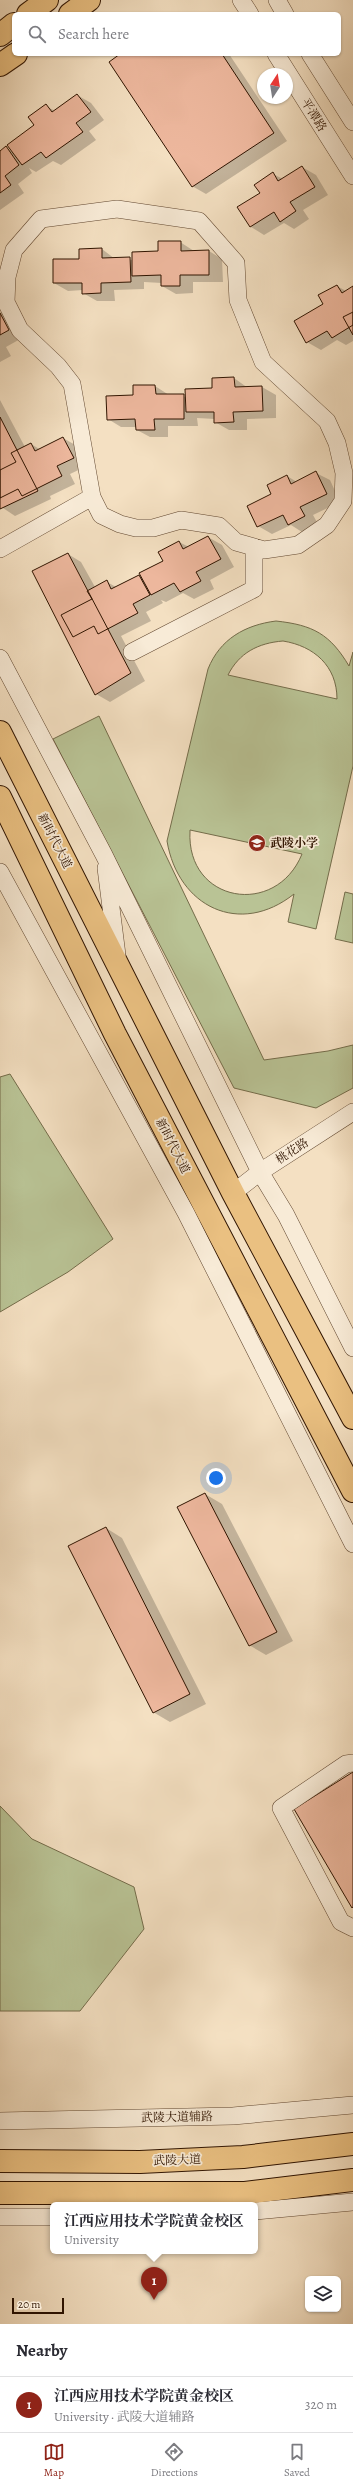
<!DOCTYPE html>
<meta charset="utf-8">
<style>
body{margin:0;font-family:Alegreya,"Noto Serif SC",serif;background:#f2f2f3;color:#2b2b33}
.controls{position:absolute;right:12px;bottom:12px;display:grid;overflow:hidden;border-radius:6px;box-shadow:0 1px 3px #0004}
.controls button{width:36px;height:36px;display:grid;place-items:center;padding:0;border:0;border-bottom:1px solid #e1e1e2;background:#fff;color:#2b2b33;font:20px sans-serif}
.compass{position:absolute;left:257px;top:68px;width:36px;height:36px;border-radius:50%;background:#fff;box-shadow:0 1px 3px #0004;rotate:12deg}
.scale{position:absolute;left:12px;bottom:10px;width:52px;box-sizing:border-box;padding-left:4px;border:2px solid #301400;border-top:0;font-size:11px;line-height:14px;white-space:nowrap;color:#301400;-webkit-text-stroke:3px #f8ebd7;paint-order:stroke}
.you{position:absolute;left:216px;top:1478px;width:14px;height:14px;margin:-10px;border:3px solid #fff;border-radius:50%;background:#1a73e8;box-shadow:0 0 0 6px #1a73e833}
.badge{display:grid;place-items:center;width:26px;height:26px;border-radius:50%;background:#8f2418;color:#fff;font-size:13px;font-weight:700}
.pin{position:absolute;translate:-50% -33px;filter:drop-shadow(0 1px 2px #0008)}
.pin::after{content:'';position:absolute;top:21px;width:14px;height:12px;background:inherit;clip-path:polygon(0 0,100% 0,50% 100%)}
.popup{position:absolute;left:50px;top:2202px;width:208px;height:52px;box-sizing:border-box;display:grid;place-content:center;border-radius:6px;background:#fff;filter:drop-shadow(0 1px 3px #0005);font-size:13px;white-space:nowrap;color:#7c7c81}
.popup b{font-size:15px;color:#2b2b33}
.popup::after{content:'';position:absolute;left:50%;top:100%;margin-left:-8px;border:8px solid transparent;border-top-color:#fff}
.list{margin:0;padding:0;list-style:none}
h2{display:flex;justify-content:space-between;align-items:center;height:52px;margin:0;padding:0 16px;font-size:17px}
h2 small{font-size:13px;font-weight:400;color:#7c7c81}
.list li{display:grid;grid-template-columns:26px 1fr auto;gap:12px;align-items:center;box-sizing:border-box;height:56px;padding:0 16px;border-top:1px solid #e1e1e2}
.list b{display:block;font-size:15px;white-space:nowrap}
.list p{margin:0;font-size:13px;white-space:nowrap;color:#7c7c81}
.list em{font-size:13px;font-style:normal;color:#7c7c81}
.icon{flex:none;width:22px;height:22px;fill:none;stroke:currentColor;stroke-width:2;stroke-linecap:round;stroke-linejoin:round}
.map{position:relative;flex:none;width:353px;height:2324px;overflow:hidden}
.search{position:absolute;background:#fff;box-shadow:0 1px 3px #0004;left:12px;right:12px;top:12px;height:44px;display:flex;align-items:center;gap:10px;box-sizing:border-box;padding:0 14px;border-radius:6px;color:#7c7c81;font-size:15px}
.sheet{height:108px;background:#fff}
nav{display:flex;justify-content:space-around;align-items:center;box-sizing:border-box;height:56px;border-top:1px solid #e1e1e2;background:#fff;font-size:11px;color:#7c7c81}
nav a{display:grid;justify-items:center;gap:2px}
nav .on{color:#8f2418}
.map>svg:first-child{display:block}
</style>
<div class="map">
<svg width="353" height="2324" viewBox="0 0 353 2324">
<rect width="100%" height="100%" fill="#f4e0c2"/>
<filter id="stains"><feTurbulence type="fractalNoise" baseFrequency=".005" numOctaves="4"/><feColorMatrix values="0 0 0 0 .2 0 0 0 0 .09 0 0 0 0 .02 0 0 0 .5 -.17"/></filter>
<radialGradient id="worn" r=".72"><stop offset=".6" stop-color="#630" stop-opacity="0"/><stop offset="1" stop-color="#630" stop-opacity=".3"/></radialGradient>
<path fill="#b9c395" stroke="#746c4a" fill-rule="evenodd" d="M276,621C313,625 330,634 349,666L353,652V766L316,929L288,922L294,894C240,937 178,907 167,841L208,669C220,639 245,625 276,621ZM283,641C314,646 337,666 337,699L228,675C239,653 258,643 283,641ZM190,831V830L302,854C276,918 186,903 190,831Z
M99,716L264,1060L328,1051L353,1045V1088L316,1108L234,1088L53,739Z
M345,892L353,894V943L335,939Z
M10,1074L113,1239L68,1272L0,1312V1077Z
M0,1806L32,1839L134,1887L144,1929L80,2011H0Z"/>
<path fill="#0003" d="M122,54H229L287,141L206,194L192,186Z
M77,95L91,103L104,120L89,131L96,140L61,165L53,161L36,172L29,168L32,173L18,184L24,193L0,210V152L6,148L13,152L36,125L46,106L55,111Z
M302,167L316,175L328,195L303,210L309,219L294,229L284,223L264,235L251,227L238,208L261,193L273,174L283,179Z
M180,242L194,251H209L222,259L223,282H193V293L176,294L162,286V283L144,282V289L114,290L115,301H97L83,293V290L68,291L54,283L80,260L102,249L115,259L133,260L159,252Z
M337,286L346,291L353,287V341L346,345L337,340L321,350L307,342L324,304Z
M0,312L12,319L22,338L6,347L11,356L0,362Z
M234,378L248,388L262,387L276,395V418L247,419V430H229L215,422V419L197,418L198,426H168V437H150L137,430V427H121L108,419L134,396V386H155L169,395L186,397L213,389Z
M0,400L25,447L31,444L41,450L63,438L77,446L87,466L70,474L75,484L50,496L51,499L15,516L0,506Z
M316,473L330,480L340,502L313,515L318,524L302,532L291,525L272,534L258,526L272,494L287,476L297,482Z
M208,537L222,545L234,567L210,580L214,589L194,599L183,593L166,602L161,600L163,603L146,612L151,621L121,636L145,681L110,702L96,694L33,572L68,554L81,562L95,587L107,582L116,587L139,576L143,578L164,561L179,542L189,547Z
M205,1494L222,1504L293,1641L266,1655L249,1645Z
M106,1528L122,1538L206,1704L170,1722L153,1712Z"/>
<path fill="#edb79d" stroke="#301400" d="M120,54H222L274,133L192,187L109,62Z
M77,94L91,112L76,123L83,132L46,158L41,152L22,165L7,145L34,125L28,117L46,104L52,112Z
M6,146L19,165L5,176L11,185L0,193V151Z
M302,166L315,187L290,202L296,211L280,222L274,212L250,227L237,207L260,193L254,185L273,172L278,181Z
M158,241H181V251L209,250V275H180V286H161V275L132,276V252L158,251Z
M102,248V258L130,257L131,282L101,283V293L82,294V283H53V259H79V249Z
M337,285L342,293L353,286V325L332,338L327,331L306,343L294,321L323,304L318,295Z
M353,312V335L343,317Z
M0,313L9,330L0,335Z
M234,377L235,387L262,386L263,411L233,412L234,422L214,423V412H186L185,389L212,388V378Z
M133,385H155L156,394H184V419H154L155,430H136L135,419L107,420L106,396L133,395Z
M0,417L38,491L0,509Z
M63,437L74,458L57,466L62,476L22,496L18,489L0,498V470L16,462L11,453L31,443L35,451Z
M316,471L327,494L300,507L305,516L288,525L283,515L257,527L247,506L271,494L267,485L287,475L291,484Z
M208,536L221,559L196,572L201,581L180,592L174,583L151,595L139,573L163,561L158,552L179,541L183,549Z
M68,553L131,673L95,695L32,571Z
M139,575L150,595L133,604L138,613L98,634L94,626L73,637L61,615L92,599L87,591L107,580L111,589Z
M205,1493L277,1632L249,1646L177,1507Z
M106,1527L190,1694L153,1713L68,1546Z
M353,1772V1907L352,1908L294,1809Z"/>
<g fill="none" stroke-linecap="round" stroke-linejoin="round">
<g stroke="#614730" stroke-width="18">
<path id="minor" d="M241,0L250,14
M277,0L285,14
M276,54L353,176
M310,54L353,122
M117,209L199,221L236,263L238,300L263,362L327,421L337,443L344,473L343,501L327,525L298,545L264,550L236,542L219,526L181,520L153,528H136L120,524L101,515L92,497L72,384L58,366L20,330L6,302L7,277L14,250L41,219Z
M0,549L92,497
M132,652L254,589V547
M0,658L104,855L260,1172L286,1215L353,1348
M106,868L117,955
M0,872L186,1213L353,1544
M233,1193L260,1172L353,1112
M353,1763L346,1764L281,1808L341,1922L353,1928
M0,2121L233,2116L353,2105
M255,2211L353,2202
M0,2217H53"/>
</g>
<g stroke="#301400" stroke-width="24">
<path id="major" d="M28,14L47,0
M70,14L89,0
M0,35L14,24
M0,65L16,54
M0,732L233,1193L353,1418
M0,797L115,1034L353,1491
M0,2161L140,2162L243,2157L353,2144
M0,2193H245L353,2180"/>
</g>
<use href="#minor" stroke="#f8ebd7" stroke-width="17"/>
<use href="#major" stroke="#eac081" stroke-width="22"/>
</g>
<defs>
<g id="school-disc" transform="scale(0.9)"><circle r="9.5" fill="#8f2418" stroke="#f8ebd7"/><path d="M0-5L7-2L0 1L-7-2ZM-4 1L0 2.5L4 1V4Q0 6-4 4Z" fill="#fff"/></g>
</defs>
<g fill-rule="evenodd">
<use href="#school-disc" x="257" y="843"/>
</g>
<g text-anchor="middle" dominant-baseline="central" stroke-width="3.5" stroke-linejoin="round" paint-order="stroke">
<g font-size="12" fill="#301400" stroke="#f8ebd7">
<text transform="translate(314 115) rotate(58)">平潭路</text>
<text transform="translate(55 841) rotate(63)">新时代大道</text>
<text transform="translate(173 1146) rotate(63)">新时代大道</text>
<text transform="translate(292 1151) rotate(-33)">桃花路</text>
<text transform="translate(177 2117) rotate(-1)">武陵大道辅路</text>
<text transform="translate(177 2160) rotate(-2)">武陵大道</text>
</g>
<g font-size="12" font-weight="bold" fill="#301400" stroke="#f8ebd7" text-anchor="start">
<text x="270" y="843">武陵小学</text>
</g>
</g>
<rect width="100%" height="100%" filter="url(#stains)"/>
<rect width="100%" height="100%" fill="url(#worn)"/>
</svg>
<div class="controls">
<button><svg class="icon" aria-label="layers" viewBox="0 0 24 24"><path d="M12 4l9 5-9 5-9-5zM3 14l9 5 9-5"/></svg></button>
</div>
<svg class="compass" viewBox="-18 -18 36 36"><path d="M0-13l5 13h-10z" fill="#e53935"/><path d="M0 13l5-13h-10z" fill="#7c7c81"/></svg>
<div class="scale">20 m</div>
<div class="you"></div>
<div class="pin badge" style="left:154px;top:2300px">1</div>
<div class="popup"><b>江西应用技术学院黄金校区</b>University</div>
<div class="search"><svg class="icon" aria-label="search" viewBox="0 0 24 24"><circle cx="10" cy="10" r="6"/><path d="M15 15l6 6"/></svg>Search here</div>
</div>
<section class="sheet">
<h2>Nearby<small></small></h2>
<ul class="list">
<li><span class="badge">1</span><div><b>江西应用技术学院黄金校区</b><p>University · 武陵大道辅路</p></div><em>320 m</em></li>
</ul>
</section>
<nav>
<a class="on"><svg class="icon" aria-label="map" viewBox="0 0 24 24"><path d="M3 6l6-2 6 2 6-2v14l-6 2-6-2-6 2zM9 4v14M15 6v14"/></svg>Map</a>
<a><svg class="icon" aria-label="directions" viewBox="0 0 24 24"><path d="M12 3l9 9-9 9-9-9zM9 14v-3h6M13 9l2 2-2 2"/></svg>Directions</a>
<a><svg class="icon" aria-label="saved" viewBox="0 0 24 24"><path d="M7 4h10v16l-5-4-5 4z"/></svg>Saved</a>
</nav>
